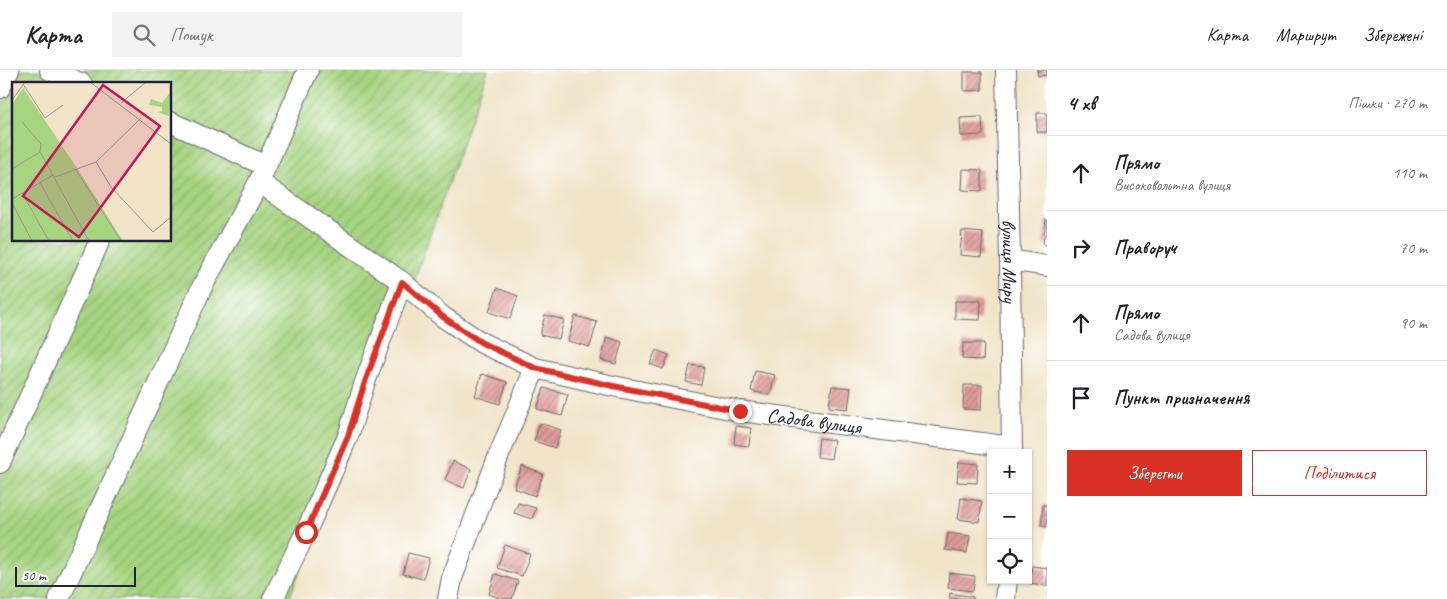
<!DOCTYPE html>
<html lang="uk">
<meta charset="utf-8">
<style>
body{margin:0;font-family:Caveat,sans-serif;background:#f2f2f2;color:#202124}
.controls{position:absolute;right:15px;bottom:15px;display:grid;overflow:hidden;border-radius:0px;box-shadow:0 1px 4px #0004}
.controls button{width:45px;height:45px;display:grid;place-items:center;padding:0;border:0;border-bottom:1px solid #e0e0e0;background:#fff;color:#202124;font:25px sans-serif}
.scale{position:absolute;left:15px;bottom:12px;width:121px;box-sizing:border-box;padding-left:5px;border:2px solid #22223b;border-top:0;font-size:14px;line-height:18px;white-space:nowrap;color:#22223b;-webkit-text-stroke:4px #fff;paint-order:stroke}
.stop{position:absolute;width:15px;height:15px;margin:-11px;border:4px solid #d93025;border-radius:50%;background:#fff}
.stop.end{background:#d93025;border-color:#fff;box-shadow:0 1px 5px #0008}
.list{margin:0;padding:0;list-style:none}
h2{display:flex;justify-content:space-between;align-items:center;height:65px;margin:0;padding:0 20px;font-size:21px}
h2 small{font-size:16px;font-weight:400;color:#757577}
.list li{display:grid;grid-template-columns:32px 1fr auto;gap:15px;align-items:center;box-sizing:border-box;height:75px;padding:0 20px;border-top:1px solid #e0e0e0}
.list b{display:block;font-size:19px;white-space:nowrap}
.list p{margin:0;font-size:16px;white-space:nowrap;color:#757577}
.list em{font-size:16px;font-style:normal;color:#757577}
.actions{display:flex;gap:10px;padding:15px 20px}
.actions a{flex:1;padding:11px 0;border:1px solid #d93025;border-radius:0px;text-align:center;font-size:18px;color:#d93025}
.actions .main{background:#d93025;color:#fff}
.icon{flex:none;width:28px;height:28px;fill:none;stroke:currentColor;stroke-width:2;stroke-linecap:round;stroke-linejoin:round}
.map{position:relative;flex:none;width:1047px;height:529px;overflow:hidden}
header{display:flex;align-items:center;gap:30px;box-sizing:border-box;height:70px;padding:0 25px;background:#fff;border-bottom:1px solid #e0e0e0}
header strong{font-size:24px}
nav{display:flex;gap:28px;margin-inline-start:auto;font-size:18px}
.search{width:350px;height:45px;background:#f2f2f2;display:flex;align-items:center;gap:12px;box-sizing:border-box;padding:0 18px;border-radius:0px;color:#757577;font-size:19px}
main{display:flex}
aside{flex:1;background:#fff}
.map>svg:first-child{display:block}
</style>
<header>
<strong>Карта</strong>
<div class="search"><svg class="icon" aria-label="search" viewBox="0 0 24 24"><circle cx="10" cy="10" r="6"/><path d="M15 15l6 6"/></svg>Пошук</div>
<nav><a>Карта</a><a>Маршрут</a><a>Збережені</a></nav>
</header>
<main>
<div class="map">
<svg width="1047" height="529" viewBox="0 0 1047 529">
<defs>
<pattern id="garden-furrows" width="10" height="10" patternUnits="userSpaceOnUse" patternTransform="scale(1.25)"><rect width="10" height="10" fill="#a6d481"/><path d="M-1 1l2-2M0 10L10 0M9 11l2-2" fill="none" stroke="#8fb670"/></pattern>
<pattern id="building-hatch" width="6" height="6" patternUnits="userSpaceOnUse" patternTransform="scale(1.25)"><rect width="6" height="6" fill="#de9a97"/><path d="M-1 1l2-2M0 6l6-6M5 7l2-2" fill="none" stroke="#b47d7c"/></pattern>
</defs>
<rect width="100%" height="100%" fill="#fff"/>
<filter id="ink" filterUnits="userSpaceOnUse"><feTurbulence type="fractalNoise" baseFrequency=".02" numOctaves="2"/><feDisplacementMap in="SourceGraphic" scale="10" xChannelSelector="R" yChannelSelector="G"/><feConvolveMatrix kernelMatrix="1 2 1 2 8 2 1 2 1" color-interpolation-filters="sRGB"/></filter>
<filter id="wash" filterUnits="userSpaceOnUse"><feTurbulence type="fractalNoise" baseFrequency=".0096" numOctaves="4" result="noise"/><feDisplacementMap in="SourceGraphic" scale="20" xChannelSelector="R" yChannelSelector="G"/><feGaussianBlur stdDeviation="1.12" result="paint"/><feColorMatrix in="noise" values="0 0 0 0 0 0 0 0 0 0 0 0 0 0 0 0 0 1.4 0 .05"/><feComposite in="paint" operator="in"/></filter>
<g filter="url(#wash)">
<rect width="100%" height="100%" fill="#f1e4c9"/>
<path fill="url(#garden-furrows)" stroke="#647b5e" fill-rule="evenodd" d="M0,0H488L407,231L289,529H0ZM14,14H170V170H14Z"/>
<g id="blocks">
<path fill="url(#building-hatch)" d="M1037,0H1047V5L1038,6Z
M964,2H982V20L964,21Z
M1037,43H1047V62H1037Z
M982,47L983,65L961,66L960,48Z
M963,99L982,100V121L962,120Z
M1046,149L1047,150V175L1043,174Z
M962,161L983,163L981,187L960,185Z
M497,218L518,226L510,249L489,242Z
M955,231H981L980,250L955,249Z
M545,245L564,250L559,269L540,265Z
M575,246L597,252L590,277L568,271Z
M607,267L622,272L616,294L601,290Z
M963,273H984L983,290L962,289Z
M656,280L669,285L663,299L650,294Z
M690,295L704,297L701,315L686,312Z
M755,301L775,305L770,325L751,321Z
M482,304L507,312L500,334L475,326Z
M964,315H982L981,340L963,339Z
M832,316L851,318L848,339L829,337Z
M544,318L568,324L562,346L537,339Z
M540,353L561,360L555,378L534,371Z
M736,356L751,358L749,376L734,374Z
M819,368L834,370L831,389L817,387Z
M453,391L471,399L464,418L445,410Z
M959,392L978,394L977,413L957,412Z
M522,396L543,404L535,426L514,418Z
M961,428L982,431L979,452L958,449Z
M518,433L536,438L532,449L514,443Z
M1043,435H1047V457L1041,456Z
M948,463L970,466L967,483L945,480Z
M505,475L530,484L522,506L497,498Z
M408,483L429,488L423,509L403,504Z
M1032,496L1047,498V516L1030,513Z
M949,503L975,506L973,521L948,518Z
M495,504L518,511L512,529H503L489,524Z
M950,523L973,527V529H949Z"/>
</g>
</g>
<g filter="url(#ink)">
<use href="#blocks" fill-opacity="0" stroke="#6a666d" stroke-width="1"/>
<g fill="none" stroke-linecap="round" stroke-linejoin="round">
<g stroke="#6a666d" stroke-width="22">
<g id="minor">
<path d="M50,0L82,14"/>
<path id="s1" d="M1006,0L1010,190L1012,383"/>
<path d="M0,18L9,0"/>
<path d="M170,52L266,96"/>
<path id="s2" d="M259,112L402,212L443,247L482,273L535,298L613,316L740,341L1012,377"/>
<path d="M1010,190L1047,196"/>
<path d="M0,393L100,170"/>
<path d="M59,529L202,217L259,112L308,0"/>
<path d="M273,529L306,462L348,366L365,312L402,212"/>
<path d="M448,529L452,508L499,385L535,298"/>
<path d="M1005,529L1007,510"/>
</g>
</g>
<use href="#minor" stroke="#fff" stroke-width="20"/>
</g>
</g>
<g fill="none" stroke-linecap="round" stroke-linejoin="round" filter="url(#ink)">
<path stroke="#d93025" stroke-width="6" d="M306,462L348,366L365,312L402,212L443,247L482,273L535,298L613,316L740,341"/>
</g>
<g text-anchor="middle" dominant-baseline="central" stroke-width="4" stroke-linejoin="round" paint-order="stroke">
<g font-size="20" fill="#22223b" stroke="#fff">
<text stroke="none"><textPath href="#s1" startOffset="191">вулиця Миру</textPath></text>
<text stroke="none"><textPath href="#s2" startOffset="618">Садова вулиця</textPath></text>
</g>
</g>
<g transform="translate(12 12)">
<rect width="159" height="159" fill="#f1e4c9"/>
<path d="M159,9L157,34L145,30L150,29V25L137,23L139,17L150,21Z" fill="#a6d481"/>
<path d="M11,6L67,89L111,159H0V23Z" fill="#a6d481"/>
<path fill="none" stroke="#9e9690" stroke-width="1" d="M78,0L159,62M11,2L33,36L51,23M0,18L13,0M109,21L134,0M10,40L29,62L28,70L77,159M84,80L99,105L141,150L159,135M0,87L28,70M64,88L109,159M43,95L84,80L129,36M28,101L61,159M10,111L37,159M0,117L41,93M0,121L20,159"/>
<path fill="#c2185b" fill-opacity="0.15" stroke="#c2185b" stroke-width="2.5" d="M91,3L148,44L67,155L11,114Z"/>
<rect width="159" height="159" fill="none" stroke="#22223b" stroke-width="2.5"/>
</g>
</svg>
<div class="controls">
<button>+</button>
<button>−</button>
<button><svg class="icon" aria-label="locate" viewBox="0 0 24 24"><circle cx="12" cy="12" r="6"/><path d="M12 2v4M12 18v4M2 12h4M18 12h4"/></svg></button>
</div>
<div class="scale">50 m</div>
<div class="stop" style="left:306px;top:462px"></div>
<div class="stop end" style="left:740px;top:341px"></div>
</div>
<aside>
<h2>4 хв<small>Пішки · 270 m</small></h2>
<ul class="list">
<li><svg class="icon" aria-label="ahead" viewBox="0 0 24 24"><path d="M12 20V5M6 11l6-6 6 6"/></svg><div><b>Прямо</b><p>Високовольтна вулиця</p></div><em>110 m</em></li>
<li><svg class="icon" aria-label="right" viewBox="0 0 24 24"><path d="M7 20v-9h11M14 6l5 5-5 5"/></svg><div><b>Праворуч</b></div><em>70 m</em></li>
<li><svg class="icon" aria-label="ahead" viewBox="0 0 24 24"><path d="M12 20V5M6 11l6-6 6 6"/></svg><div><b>Прямо</b><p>Садова вулиця</p></div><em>90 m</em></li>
<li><svg class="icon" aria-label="arrive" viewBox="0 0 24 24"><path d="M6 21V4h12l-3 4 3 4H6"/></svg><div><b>Пункт призначення</b></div></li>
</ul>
<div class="actions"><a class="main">Зберегти</a><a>Поділитися</a></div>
</aside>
</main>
